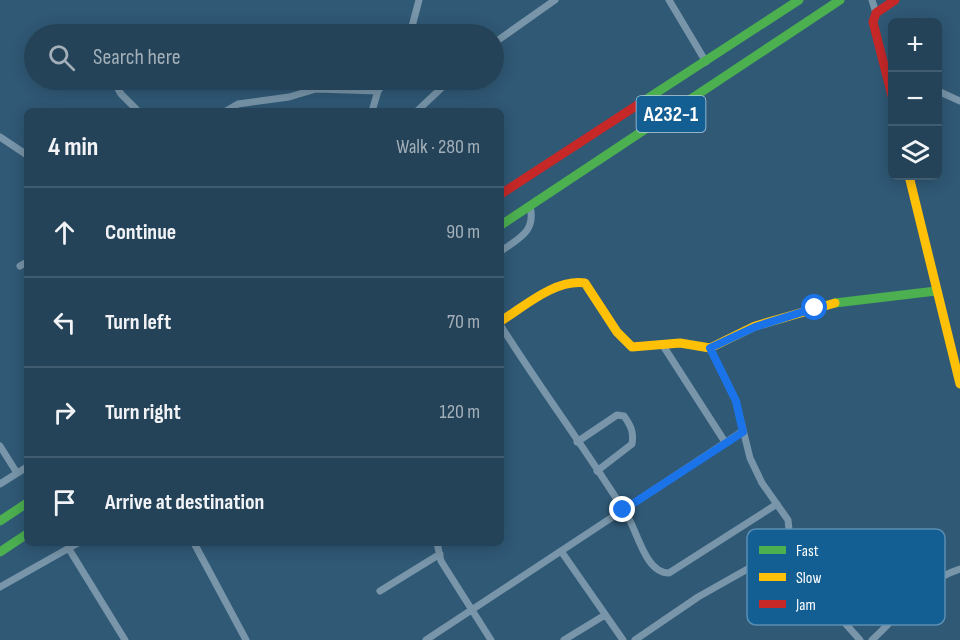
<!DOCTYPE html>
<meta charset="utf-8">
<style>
body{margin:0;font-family:"Sofia Sans Condensed",sans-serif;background:#304e61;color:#f1f3f6}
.controls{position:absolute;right:18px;top:18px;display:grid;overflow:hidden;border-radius:9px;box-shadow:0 3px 15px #0003}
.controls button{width:54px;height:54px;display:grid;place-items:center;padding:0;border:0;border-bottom:2px solid #415c6e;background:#244358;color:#f1f3f6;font:30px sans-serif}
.stop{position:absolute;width:18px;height:18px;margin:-14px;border:4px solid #1a73e8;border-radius:50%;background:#fff}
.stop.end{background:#1a73e8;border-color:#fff;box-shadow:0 2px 6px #0008}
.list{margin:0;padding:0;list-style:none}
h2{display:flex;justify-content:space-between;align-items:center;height:78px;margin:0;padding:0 24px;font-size:26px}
h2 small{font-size:20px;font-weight:400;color:#a3b0ba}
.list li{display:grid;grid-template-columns:39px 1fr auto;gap:18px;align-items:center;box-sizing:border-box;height:90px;padding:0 24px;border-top:2px solid #415c6e}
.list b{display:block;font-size:22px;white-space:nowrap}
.list em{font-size:20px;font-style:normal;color:#a3b0ba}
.icon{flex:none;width:33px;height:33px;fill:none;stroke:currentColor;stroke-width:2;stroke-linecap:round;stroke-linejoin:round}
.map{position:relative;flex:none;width:960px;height:640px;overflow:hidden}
.search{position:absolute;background:#244358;box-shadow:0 3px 15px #0003;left:24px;top:24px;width:480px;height:66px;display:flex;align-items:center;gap:15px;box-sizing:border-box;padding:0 21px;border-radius:33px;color:#a3b0ba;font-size:22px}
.panel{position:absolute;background:#244358;box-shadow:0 3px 15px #0003;left:24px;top:108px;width:480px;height:438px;border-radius:9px}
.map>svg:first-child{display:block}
</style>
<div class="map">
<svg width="960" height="640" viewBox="0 0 960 640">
<rect width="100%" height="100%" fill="#305976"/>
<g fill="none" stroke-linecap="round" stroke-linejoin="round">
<path stroke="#7895a9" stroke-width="7" d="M669,0L706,62
M872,0L876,13
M410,34L419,0
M494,43L555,0
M113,80L121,94L138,111
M938,91L960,101
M226,111L238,104L289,97L316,89L378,91
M372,111L378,91L386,80
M417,111L450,80
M0,137L27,155
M501,251C520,238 536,231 530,206
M20,266L27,262
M501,326C542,391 588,452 628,517C638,534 646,573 669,573L777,504
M662,344L725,442
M577,442L617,415L624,416C631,426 634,432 632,444L597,471
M0,446L17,473
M0,484L27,467
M194,543L246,640
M437,543L441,561L491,640
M69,549L125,640
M561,551L623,640
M0,587L78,543
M380,591L440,554
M836,613L860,640
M426,640L743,431
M564,640L605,615
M635,640L698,597L783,549L790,539L788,520L762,483L750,458L736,401L710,348
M872,640C900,615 923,580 960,569"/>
<path stroke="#4caf50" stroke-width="9" d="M639,104L799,0
M501,225L840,0
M835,303L936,291
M0,521L27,503
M0,552L27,534"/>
<path stroke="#ffc107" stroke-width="9" d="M909,176L960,384
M501,321C525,306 555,279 585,283L617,332L632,347L680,343L710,348L755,326L835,303"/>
<path stroke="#c62828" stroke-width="9" d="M892,96L873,22L876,13L895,0
M501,194L639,104"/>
</g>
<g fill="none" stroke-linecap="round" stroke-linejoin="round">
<path stroke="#1a73e8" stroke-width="8" d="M623,510L743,432L736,401L710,348L755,327L815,308"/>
</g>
<g text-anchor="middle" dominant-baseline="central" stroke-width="4.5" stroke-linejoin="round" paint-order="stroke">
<rect fill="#135e93" stroke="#b8cfdf" stroke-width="1.5" x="636.5" y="96" width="69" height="36" rx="4.5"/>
<g font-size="21" font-weight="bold" fill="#fff">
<text x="671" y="114">A232-1</text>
</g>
</g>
<rect x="747" y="529" width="198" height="96" rx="9" fill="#135e93" stroke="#5a8eb3" stroke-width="1.5"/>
<rect x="759" y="546" width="27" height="8" fill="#4caf50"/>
<rect x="759" y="573" width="27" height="8" fill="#ffc107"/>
<rect x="759" y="600" width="27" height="8" fill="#c62828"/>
<g font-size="16" fill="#fff">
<text x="796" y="556">Fast</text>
<text x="796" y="583">Slow</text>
<text x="796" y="610">Jam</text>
</g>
</svg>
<div class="controls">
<button>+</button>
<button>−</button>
<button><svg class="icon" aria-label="layers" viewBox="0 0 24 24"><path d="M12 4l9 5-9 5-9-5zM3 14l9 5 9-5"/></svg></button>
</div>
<div class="stop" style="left:815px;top:308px"></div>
<div class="stop end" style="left:623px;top:510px"></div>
<div class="search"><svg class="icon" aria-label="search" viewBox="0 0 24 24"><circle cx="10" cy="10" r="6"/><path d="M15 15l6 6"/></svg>Search here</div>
<section class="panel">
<h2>4 min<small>Walk · 280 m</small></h2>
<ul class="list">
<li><svg class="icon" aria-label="ahead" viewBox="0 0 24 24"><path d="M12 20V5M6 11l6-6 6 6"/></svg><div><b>Continue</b></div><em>90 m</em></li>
<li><svg class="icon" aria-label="left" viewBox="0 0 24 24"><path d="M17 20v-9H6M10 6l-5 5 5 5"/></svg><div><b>Turn left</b></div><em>70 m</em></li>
<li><svg class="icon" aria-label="right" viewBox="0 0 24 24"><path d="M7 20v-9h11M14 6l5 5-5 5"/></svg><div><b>Turn right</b></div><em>120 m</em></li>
<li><svg class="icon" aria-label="arrive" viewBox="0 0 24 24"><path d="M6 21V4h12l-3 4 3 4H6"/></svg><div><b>Arrive at destination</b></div></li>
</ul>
</section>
</div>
